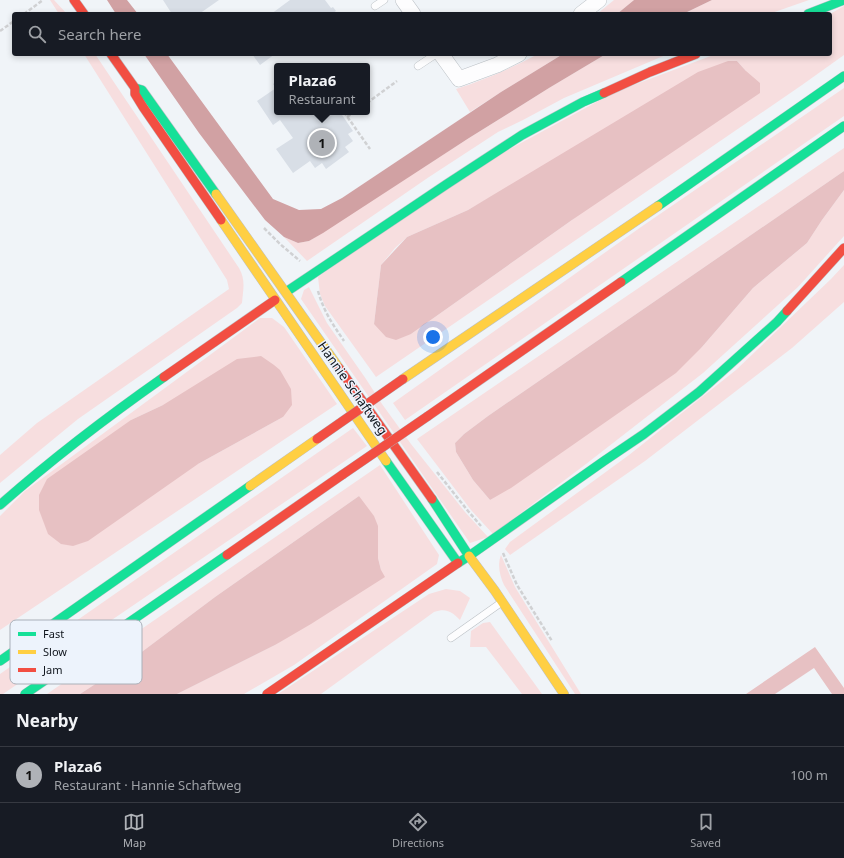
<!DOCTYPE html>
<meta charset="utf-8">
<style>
body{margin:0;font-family:"Noto Sans",sans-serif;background:#242831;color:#f1f3f6}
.you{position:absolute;left:433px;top:337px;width:14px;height:14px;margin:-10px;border:3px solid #fff;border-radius:50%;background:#1a73e8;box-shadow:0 0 0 6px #1a73e833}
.badge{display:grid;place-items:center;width:26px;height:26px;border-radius:50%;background:#afb2b7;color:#111;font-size:13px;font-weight:700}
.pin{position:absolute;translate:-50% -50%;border:2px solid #fff;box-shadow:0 1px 4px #0006}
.popup{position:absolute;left:274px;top:63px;width:96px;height:52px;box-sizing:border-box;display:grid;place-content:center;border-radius:4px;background:#171b24;filter:drop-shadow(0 1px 3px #0005);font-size:13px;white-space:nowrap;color:#9ea1a6}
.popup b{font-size:15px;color:#f1f3f6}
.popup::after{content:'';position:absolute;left:50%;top:100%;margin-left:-8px;border:8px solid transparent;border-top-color:#171b24}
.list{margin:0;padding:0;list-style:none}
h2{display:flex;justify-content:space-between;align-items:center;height:52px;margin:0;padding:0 16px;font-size:17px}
h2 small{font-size:13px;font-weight:400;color:#9ea1a6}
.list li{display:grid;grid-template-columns:26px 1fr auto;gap:12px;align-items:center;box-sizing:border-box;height:56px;padding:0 16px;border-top:1px solid #363941}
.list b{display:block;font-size:15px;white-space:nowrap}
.list p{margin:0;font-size:13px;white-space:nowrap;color:#9ea1a6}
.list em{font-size:13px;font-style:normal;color:#9ea1a6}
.icon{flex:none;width:22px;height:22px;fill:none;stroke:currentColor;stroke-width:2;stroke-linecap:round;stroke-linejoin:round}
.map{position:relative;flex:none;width:844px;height:694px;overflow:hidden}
.search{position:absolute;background:#171b24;box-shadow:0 2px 6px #0003;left:12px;right:12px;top:12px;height:44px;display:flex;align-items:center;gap:10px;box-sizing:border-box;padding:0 14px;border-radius:4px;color:#9ea1a6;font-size:15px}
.sheet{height:108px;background:#171b24}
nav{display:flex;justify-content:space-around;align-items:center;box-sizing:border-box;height:56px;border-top:1px solid #363941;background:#171b24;font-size:11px;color:#9ea1a6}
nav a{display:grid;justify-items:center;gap:2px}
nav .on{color:#afb2b7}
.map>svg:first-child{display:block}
</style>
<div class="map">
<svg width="844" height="694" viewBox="0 0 844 694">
<rect width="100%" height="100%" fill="#f0f4f8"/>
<path fill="#f7dedf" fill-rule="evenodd" d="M50,0H54L67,14H59Z
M614,0H634L617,14H597Z
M712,0H809L769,14H683Z
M844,6V55L802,85L376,377L325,306L320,294L318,277L469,171L615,92L716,54H830V14ZM729,61H737L746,71L572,220L411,334L374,324L381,265L395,248L407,237L468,210Z
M84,54H95L239,268C246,280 243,290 242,303L237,308L78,419L0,483V455L37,423L229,289L227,280Z
M538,54H563L501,92L470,112L456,89C484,80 512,68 538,54Z
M606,54H668L564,98L523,120L498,132L429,177L307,261L284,237L298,243L309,241L469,138L549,88Z
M844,88V116L405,420L393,403L641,227Z
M844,148V171L488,416L464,434L455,443L456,452L473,480L490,500L702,347L753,288L807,243L822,220L844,190V236L798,287L703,373L586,464L493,534L471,510L417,439Z
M844,265V302L792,348L645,461L510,555L505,549L510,542L629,455L736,370L831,279Z
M309,287L327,323L366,379L382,404L411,444L465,512L488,537L470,543L301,299L304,290Z
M260,318H272L284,327L337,404L0,630V516L25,491ZM163,405L283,417L198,464L131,420Z
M353,428L367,446L3,694H0V674Z
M380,465L439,555L437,564L294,665L244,694H177L275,645L381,570L378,558L377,542L359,496L215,597L123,666L80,694H47Z
M501,555L515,587L581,694H575L504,585C500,576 497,565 501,555Z
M446,589L460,591L470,598L460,620C451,611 446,608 434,612L321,694H278L429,594Z
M490,622L542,694H522L486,647H470L471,631L483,623Z"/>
<path fill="#e7c1c3" d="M728,61H737L746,71L760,83V93L572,220L411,334L396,340L386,337L374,324L381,265L407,237L468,210L698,72Z
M844,171V190L822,220L807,243L753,288L702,347L676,373L511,488L490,500L473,480L456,452L455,443L464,434L488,416Z
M261,356L274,365L280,370L291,389L292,405L283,417L198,464L88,541L73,546L61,544L48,534L39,510V495L47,479L131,420L163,405L237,359Z
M359,496L374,516L378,526V558L381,570L385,577L311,624L275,645L177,694H80L123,666L215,597Z
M815,647L844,688V694H832L814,668L775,694H746Z"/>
<path fill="#d1a1a3" d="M107,0H127L138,14H116Z
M634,0H712L683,14H617Z
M144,54H167L273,199L299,210L321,209L342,198L501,92L563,54H606L549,88L469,138L323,233L309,241L298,243L284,237L265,220L199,133Z"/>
<path fill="#d8dee6" d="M163,0H219L199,14H172Z
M290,0H325L331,8L333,7L336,11L332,14H271Z
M252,54H275L260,65Z
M277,81V112H340L353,131L348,134L353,141L345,147L349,152L326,169L322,163L315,168L310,161L293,173L276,149L293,138L280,120L273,125L257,101L276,88L273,84Z"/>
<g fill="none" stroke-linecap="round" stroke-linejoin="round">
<g stroke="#bcc1c6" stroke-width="8">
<path id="lane" d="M375,6L384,0
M418,66L436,54
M451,638L502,602"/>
</g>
<g stroke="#bcc1c6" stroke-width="16">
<path id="street" d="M403,0L413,14
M581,14L599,0
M441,54L459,79L497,65L519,54"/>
</g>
<g stroke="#bcc1c6" stroke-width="10">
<path id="fast" d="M808,14L844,0
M135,88L142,90L216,194
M658,206L844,76
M621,282L844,126
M286,292L447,184L522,135L583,102L604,93
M386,461L458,563L469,556L432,499
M0,505C52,459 107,417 164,377
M469,556L604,461L644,434L699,392L777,322L787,311
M0,661L250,486
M25,694L227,555"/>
</g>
<g stroke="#bcc1c6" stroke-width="10">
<path id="slow" d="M216,194L339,368
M221,220L386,461
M403,379C488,321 573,264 658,206
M250,486L317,439
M469,556L495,591L564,694"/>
</g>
<g stroke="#bcc1c6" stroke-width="10">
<path id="jam" d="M74,0L84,14
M111,54L135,88V94L143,107L221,220
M604,93L650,72L696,54
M787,311L844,248
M339,368L432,499
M164,377L275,300
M428,416L621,282
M227,555L342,475
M267,694L458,563"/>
</g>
<path stroke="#d0d1d3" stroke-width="2.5" stroke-dasharray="4 2" stroke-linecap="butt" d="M24,14L43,0
M0,31L14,21
M367,103L397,81
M344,112L370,149
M347,117L354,112
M264,228L280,244L300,261
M318,291C324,312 332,323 344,341
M437,472L468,511L481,526
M503,553L517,585L552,641"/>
<use href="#lane" stroke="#fdfdfe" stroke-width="7"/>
<use href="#street" stroke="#fdfdfe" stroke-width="15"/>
<use href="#fast" stroke="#16e098" stroke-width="9"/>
<use href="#slow" stroke="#ffcf43" stroke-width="9"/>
<use href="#jam" stroke="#f24e42" stroke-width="9"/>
<g stroke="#acb4bf" stroke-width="10" stroke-linecap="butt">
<path id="jam-bridge" d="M317,439L403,379
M342,475L428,416"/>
</g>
<use href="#jam-bridge" stroke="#f24e42" stroke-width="9"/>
</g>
<g text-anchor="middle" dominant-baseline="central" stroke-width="3" stroke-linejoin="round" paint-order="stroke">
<g font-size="13" fill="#0f141c" stroke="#edf3fc">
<text transform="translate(353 388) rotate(55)">Hannie Schaftweg</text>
</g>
</g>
<rect x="10" y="620" width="132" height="64" rx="6" fill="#edf3fc" stroke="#aab0b9" stroke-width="1"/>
<rect x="18" y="632" width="18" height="4" fill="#16e098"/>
<rect x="18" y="650" width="18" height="4" fill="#ffcf43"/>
<rect x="18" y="668" width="18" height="4" fill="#f24e42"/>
<g font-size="11" fill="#0f141c">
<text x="43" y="638">Fast</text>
<text x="43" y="656">Slow</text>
<text x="43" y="674">Jam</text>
</g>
</svg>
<div class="you"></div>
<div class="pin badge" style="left:322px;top:143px">1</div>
<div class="popup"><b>Plaza6</b>Restaurant</div>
<div class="search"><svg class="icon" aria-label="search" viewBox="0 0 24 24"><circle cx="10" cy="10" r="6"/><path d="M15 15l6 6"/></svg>Search here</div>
</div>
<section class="sheet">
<h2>Nearby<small></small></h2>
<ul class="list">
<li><span class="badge">1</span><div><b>Plaza6</b><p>Restaurant · Hannie Schaftweg</p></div><em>100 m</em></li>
</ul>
</section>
<nav>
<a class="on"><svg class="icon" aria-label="map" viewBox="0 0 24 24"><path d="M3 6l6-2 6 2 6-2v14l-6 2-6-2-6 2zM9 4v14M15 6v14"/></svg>Map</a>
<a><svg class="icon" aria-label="directions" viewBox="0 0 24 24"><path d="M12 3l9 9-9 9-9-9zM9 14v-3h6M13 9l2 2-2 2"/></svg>Directions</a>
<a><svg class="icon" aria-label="saved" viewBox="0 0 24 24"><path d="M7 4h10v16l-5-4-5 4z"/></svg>Saved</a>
</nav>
